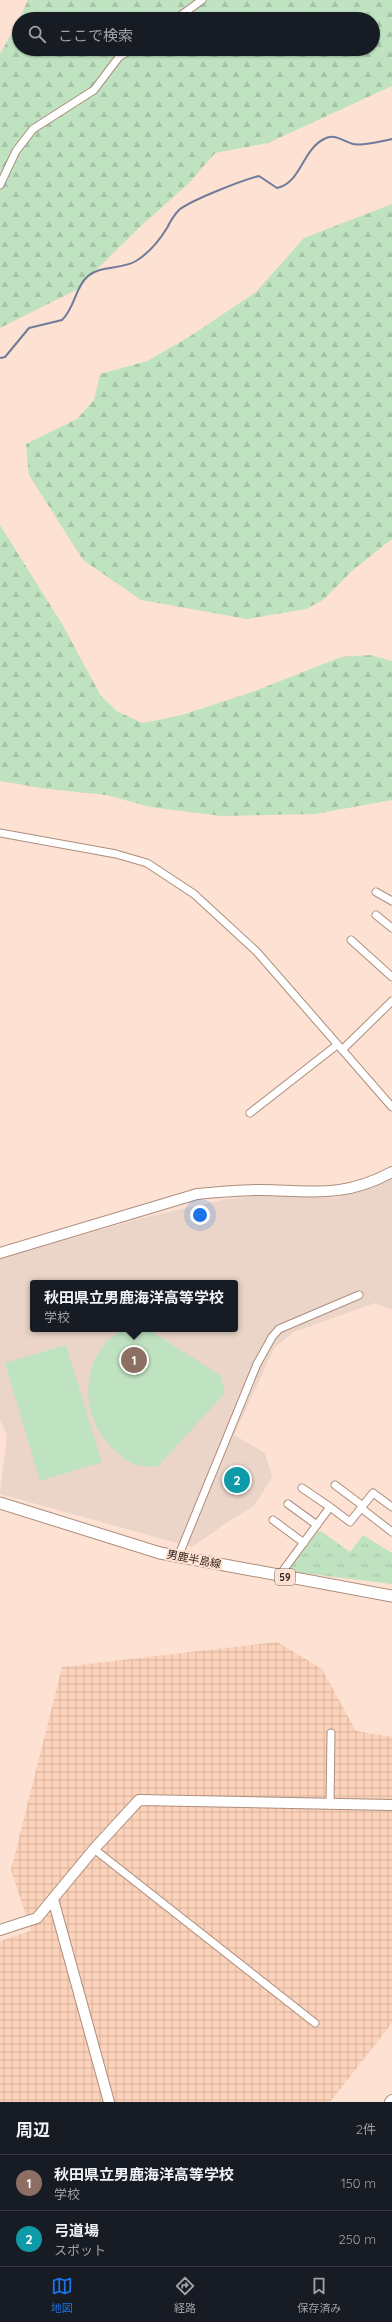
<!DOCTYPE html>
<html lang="ja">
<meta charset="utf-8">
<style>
body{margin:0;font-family:Quicksand,"Noto Sans JP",sans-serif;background:#20242c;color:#f1f3f6}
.you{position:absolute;left:200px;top:1215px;width:14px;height:14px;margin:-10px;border:3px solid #fff;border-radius:50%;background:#1a73e8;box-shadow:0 0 0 6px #1a73e833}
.badge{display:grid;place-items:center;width:26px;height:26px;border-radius:50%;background:#1a73e8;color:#fff;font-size:13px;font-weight:700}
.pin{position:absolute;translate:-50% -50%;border:2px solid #fff;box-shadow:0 1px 4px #0006}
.popup{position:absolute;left:30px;top:1280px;width:208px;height:52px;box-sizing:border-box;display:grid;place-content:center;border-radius:4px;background:#171b24;filter:drop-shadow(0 1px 3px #0005);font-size:13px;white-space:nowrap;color:#9ea1a6}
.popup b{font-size:15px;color:#f1f3f6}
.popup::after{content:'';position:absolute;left:50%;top:100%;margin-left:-8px;border:8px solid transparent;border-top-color:#171b24}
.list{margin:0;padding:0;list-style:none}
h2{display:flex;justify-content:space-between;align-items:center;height:52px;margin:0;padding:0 16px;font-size:17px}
h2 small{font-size:13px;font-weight:400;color:#9ea1a6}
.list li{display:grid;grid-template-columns:26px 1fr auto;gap:12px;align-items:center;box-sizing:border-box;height:56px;padding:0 16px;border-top:1px solid #363941}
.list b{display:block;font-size:15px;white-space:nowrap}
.list p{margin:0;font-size:13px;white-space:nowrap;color:#9ea1a6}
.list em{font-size:13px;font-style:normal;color:#9ea1a6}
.icon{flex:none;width:22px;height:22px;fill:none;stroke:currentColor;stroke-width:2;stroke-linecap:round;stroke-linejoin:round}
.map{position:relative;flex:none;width:392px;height:2102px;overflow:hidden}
.search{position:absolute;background:#171b24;box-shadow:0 1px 3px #0004;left:12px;right:12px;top:12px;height:44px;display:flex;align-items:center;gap:10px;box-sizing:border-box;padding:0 14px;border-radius:22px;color:#9ea1a6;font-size:15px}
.sheet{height:164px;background:#171b24}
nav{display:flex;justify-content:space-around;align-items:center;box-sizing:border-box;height:56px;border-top:1px solid #363941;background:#171b24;font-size:11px;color:#9ea1a6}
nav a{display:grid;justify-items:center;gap:2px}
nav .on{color:#1a73e8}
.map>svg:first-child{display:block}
</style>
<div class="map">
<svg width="392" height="2102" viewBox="0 0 392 2102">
<defs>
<pattern id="industrial-grid" width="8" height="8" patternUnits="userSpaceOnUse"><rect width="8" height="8" fill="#fcd2bb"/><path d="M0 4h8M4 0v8" fill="none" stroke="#d8b4a0"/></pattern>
<pattern id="grass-tufts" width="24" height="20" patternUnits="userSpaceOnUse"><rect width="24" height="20" fill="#bfe3c0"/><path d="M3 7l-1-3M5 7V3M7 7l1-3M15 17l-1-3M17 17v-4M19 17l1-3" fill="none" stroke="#a5c3a5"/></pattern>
<pattern id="forest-firs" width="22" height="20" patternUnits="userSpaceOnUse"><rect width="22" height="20" fill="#bfe3c0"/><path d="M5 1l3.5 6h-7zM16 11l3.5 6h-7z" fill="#a5c3a5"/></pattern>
</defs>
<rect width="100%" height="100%" fill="#fde1d2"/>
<path fill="url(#industrial-grid)" d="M277,1642L322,1669L356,1731L392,1737V2023L330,2102H0V1941L31,1931L11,1870L62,1667Z"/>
<path fill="#ead5c8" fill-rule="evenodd" d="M392,1175V1310L375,1303L294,1332L274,1348L234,1435L265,1453L272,1477L254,1506L229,1521L192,1547L0,1494L7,1435L0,1420V1259L142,1218L227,1199L267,1195L335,1198L366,1189ZM33,1283H235V1329H33Z"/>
<path fill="url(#grass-tufts)" d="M319,1530L350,1552L363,1535L392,1553V1584L287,1571Z"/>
<path fill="url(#forest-firs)" d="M28,0H392V86L268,143L215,153L189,183L141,226L76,290L0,328V54L19,20V49H373V19H19Z
M392,204V539L353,570L323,600L306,609L247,619L141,600L83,560L29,475L26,444L77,419L94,400L100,374L147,361L189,337L256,292L304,238Z
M0,525L62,624L101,696L118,712L143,723L182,715L255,691L341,657L371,655L392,661V800L315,814L222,816L150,807L107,795L47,789L0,781Z"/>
<path fill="#bfe3c0" d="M123,1329H148L221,1376L225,1393L158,1466C143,1469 130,1464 119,1454C79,1422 76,1357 123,1329Z
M66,1345L102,1462L40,1481L5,1363Z"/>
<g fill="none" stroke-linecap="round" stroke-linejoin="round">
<path stroke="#6f7c9b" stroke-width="2" d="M0,358L5,357L29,328L62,320C75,308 75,287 88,276C101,265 121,270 136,261C149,253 159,241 167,228C170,222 174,215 179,210C191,200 243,180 259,176L277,188C301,183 302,150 324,139C335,133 342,141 353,144C361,146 383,141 392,139"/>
<g stroke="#ad8d7c" stroke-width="9">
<path id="street" d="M176,19L202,0
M0,185L16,151L33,129L94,90L119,57L132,49
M0,833L116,854L147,863L194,894L257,952L392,1107
M376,892L392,901
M376,915L392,928
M351,940L392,977
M342,1050L392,1001
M250,1113L337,1045
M335,1485L363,1506
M302,1488L330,1507
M288,1504L317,1525
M361,1508L392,1532
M273,1520L304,1543
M178,1557L257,1364L272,1337L279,1329L359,1295
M279,1576L330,1507L350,1522L373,1493L392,1507
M330,1805L331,1733
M94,1849L315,2023"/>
</g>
<g stroke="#ad8d7c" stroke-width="12">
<path id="secondary" d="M0,1253L197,1194C218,1192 239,1190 261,1190C313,1191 344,1198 392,1172
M53,1899L109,2102
M0,1930L37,1918L94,1849L139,1800L392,1805
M390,2102L392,2100"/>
</g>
<g stroke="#ad8d7c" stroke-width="13">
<path id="primary" d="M0,1503L160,1553L392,1596"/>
</g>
<use href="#street" stroke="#fff" stroke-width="7"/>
<use href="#secondary" stroke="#fff" stroke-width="10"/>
<use href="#primary" stroke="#fff" stroke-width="11"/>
</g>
<g text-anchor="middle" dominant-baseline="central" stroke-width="4" stroke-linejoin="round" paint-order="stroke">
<rect fill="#fde1d2" stroke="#6f5d54" stroke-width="1" x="275" y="1569" width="20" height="16" rx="3"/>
<g font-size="10" font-weight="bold" fill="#32251e">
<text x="285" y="1577">59</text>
</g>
<g font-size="11" fill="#32251e" stroke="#fde1d2">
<text transform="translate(194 1559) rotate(11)">男鹿半島線</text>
</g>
</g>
</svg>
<div class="you"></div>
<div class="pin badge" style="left:134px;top:1360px;background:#8d6e63">1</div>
<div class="popup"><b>秋田県立男鹿海洋高等学校</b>学校</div>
<div class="pin badge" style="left:237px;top:1480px;background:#0f9aa8">2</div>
<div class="search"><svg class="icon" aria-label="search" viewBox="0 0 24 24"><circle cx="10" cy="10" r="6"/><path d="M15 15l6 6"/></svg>ここで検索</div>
</div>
<section class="sheet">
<h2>周辺<small>2件</small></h2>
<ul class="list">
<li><span class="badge" style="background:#8d6e63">1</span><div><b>秋田県立男鹿海洋高等学校</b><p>学校</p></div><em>150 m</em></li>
<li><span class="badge" style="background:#0f9aa8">2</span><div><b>弓道場</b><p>スポット</p></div><em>250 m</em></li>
</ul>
</section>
<nav>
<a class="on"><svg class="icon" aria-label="map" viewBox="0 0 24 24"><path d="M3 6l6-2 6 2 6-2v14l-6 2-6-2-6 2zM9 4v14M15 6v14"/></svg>地図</a>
<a><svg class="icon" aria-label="directions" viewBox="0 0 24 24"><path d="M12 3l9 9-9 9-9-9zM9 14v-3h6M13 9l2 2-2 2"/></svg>経路</a>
<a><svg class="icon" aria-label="saved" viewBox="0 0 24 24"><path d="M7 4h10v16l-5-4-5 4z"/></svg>保存済み</a>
</nav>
